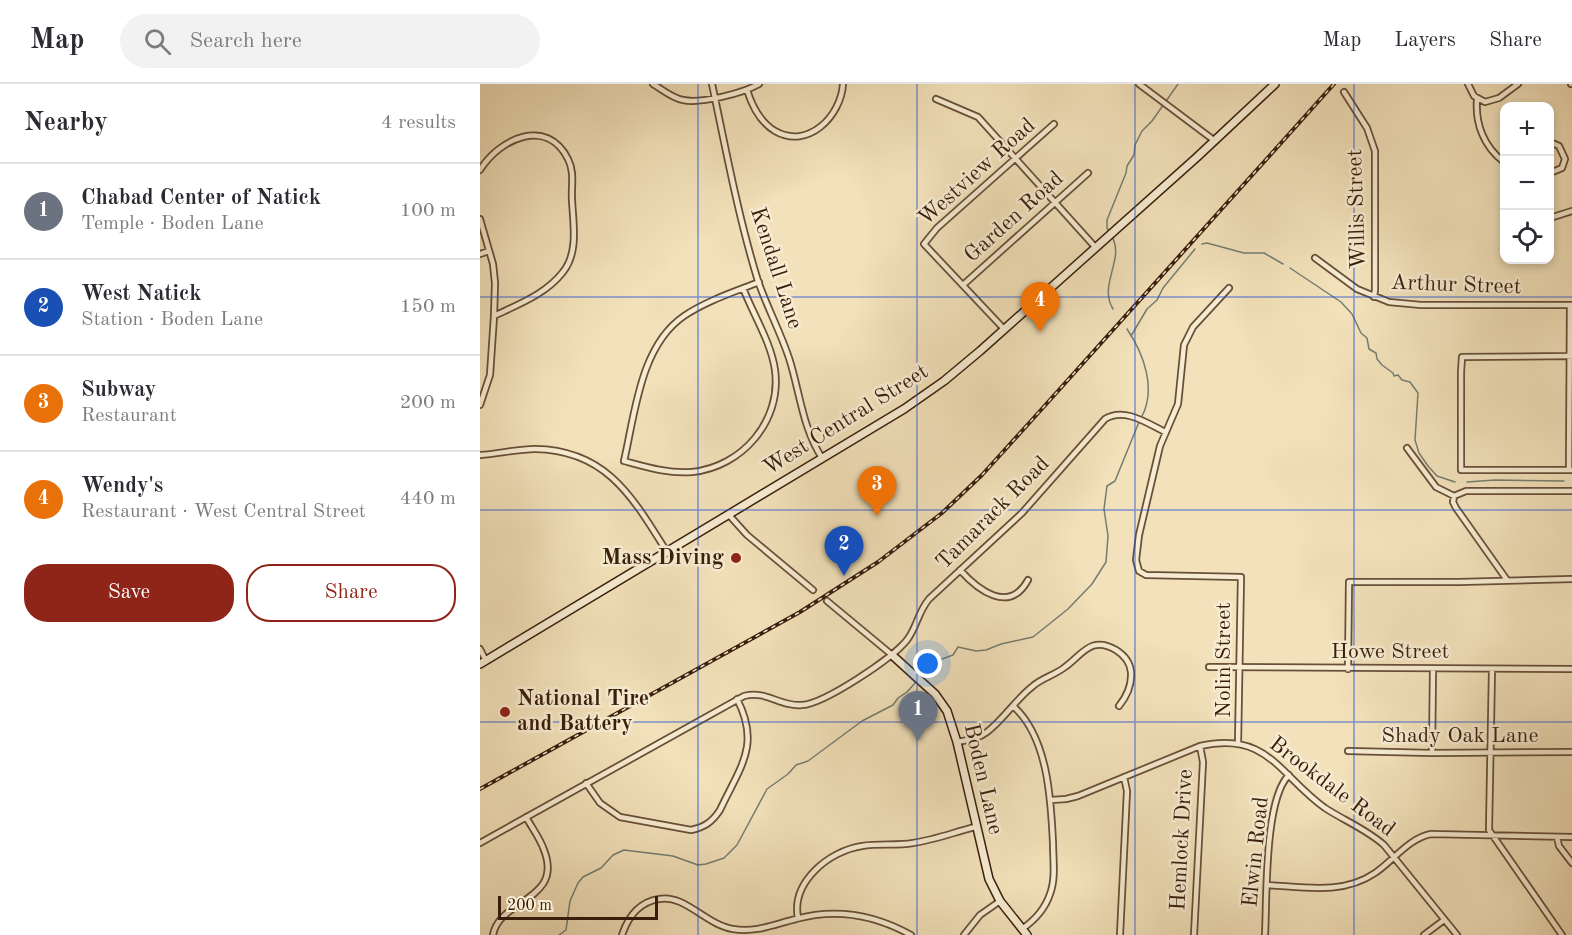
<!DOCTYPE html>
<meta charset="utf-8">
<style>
body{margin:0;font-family:"Old Standard TT",serif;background:#f2f2f3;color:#2b2b33}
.controls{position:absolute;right:18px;top:18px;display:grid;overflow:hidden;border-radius:12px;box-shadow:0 3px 9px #0003}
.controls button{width:54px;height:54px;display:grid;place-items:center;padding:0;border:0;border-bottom:2px solid #e1e1e2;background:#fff;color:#2b2b33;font:30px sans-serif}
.scale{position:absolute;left:18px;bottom:15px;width:160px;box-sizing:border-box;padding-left:6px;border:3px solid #391e0c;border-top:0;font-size:16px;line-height:21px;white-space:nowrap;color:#391e0c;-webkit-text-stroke:4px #f7ecd2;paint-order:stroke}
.you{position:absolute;left:448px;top:580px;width:21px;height:21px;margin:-15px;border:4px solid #fff;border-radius:50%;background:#1a73e8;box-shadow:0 0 0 9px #1a73e833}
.badge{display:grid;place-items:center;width:39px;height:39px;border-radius:50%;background:#8f2418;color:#fff;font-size:20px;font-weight:700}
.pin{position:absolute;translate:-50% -50px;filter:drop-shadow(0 2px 3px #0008)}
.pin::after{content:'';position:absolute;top:32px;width:21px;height:18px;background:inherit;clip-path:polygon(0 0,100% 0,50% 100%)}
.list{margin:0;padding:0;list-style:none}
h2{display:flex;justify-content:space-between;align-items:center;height:78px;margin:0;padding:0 24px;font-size:26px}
h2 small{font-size:20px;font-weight:400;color:#7c7c81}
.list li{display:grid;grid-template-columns:39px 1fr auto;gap:18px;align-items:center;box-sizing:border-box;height:96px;padding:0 24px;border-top:2px solid #e1e1e2}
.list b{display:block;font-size:22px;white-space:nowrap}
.list p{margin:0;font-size:20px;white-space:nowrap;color:#7c7c81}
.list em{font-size:20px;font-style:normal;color:#7c7c81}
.actions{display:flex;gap:12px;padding:18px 24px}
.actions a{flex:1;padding:14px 0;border:2px solid #8f2418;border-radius:24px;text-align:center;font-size:21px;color:#8f2418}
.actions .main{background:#8f2418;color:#fff}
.icon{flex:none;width:33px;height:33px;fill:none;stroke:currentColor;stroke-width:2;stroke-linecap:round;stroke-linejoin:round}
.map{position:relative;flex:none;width:1092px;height:851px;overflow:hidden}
header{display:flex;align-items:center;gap:36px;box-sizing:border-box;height:84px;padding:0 30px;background:#fff;border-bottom:2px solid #e1e1e2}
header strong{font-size:28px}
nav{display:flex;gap:33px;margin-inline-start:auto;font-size:21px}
.search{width:420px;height:54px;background:#f2f2f3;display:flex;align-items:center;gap:15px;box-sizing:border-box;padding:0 21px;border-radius:33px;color:#7c7c81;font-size:22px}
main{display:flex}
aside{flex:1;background:#fff}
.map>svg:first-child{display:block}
</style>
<header>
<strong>Map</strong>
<div class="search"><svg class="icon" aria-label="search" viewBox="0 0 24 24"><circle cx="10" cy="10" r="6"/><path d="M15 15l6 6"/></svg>Search here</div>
<nav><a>Map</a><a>Layers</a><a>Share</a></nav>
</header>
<main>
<aside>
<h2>Nearby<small>4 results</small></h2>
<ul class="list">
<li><span class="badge" style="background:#6b7280">1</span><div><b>Chabad Center of Natick</b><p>Temple · Boden Lane</p></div><em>100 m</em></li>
<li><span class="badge" style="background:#1a4fb4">2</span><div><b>West Natick</b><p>Station · Boden Lane</p></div><em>150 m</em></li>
<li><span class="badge" style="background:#e8710a">3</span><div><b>Subway</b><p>Restaurant</p></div><em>200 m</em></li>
<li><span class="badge" style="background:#e8710a">4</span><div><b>Wendy's</b><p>Restaurant · West Central Street</p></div><em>440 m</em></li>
</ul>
<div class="actions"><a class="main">Save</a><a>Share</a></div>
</aside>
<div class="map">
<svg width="1092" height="851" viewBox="0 0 1092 851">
<rect width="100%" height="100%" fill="#f2e1ba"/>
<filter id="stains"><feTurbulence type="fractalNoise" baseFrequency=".00333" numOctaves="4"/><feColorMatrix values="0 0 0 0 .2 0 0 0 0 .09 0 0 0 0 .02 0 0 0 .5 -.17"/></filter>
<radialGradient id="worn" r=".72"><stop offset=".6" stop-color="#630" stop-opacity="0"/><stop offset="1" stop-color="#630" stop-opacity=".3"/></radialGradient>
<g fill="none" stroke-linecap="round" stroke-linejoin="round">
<path stroke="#747d71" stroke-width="1.5" d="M630,149L627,144V136L646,89L647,82L654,71L655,61L662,47L672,37L698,0
M632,153C645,175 618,201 633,225
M722,160L727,159L764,169H784L803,180
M810,184L861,218L872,230L881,249L887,254L889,265L896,269L897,275L902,281L913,289L914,292L918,291L922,296L930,298L938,309L935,356L939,369L948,382L957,392L975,398
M647,245C664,270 677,306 661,334
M651,252L667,225L677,216L683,204L715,165
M987,398L1015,396L1084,397
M441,592L451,579L473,571L478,563L496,567L506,566L521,560L553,553L588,525L612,500L626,478L628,452L624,425L627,402L635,397L659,338
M79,851L86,846L90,817L98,799L103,793L121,784L133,771L144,766L193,772L218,781L226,780L244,774L257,761L287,705L308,690L316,681L328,677L382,637L413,621L418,614L427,608L436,598"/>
<g stroke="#674f38" stroke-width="8">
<path id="street" d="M173,0C183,6 192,14 203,16C221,20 263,9 279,0
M232,0C246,66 258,132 278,197C287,223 300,247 309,274C320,308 322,343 342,374
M659,0L735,57
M988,0L994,12L1005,18L1019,14L1038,0
M1091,0H1092
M267,6C272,22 280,38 295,47C328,66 361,32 363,0
M864,8L887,44L895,67V206L894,213
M456,15L498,33L616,164
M997,15C995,40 1004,63 1024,78
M1070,58L1079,62L1085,75L1082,84L1070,89
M0,86C20,54 67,33 88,75C95,89 91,102 92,116C93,139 99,168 83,188C66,210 39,220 14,232L15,199L13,180L0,135
M1070,134L1092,127
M0,170L9,167
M835,174L877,205L909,218L941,221H1092
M483,201L608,89
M263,204C273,230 291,258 295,286C302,337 262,383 212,388C189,390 166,383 144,377C155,330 160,262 204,232C226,217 254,208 279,198
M749,204L713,243L704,261L698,320L680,362L659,451L656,476L659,487L666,491L761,493L758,660
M524,245L444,160L457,144L574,40
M1092,272L982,273L981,288V386H1092
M0,321L10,291L14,232
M927,364L956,403L974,412L986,407H1092
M0,371C18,370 37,365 55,365C127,366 153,414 187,468
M1089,386L1090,221
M974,412L973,418L976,424L1027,496
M249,431L267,451L333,506
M480,486C497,505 529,531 548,496
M347,517L412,571
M0,565L6,577
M729,583L1092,585
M868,585L869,498H979L1092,495
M1012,585L1009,746L1082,851
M533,622C568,653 571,716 573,759C573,776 576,794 570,810C565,825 555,836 542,845
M477,658C488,656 498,655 507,648C524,635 536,615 553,602C562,594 575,591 585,583C602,571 611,551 636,566C644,571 650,578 651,588C652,601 647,612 639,622
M868,667L952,669L1092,668
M952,669L953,585
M106,699L120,719L140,733L211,746C225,743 232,738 240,726C260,683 281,661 257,615
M571,716L586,715L598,712L720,662C788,647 799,691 845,724C865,737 886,745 904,761L977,851
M1077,753L1079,762L1092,779
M0,759L264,612C287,606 300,623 322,621C344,620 413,574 427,556C437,543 438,528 449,515L542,429L625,335C644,323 667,339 685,348
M787,801C824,803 863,811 895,789C913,777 929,754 951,750L1092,753
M318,834C311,798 349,767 382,762C399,759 416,762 433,759C454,756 475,748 495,743
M13,851C19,815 84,817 64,766C60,754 52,744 46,733
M142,851C148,833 159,818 179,815C205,810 226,841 253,845C276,849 295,840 316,835C356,824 395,831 431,851
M484,851L500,831L520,817
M640,851L647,707L644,693
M714,851L723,678L720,662
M785,851C787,815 784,715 809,691
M944,851L964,836"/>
</g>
<g stroke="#391e0c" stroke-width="10">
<path id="secondary" d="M412,571L455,610L467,627L477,658L509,795L520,817L547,851
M0,580L424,325L464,297L500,267L716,74L795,0"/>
</g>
<use href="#street" stroke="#f7ecd2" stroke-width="4.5"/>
<use href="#secondary" stroke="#f7ecd2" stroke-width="7"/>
<g stroke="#391e0c" stroke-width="4">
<path id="rail" d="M0,705L320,528L398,478L462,429L502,391L551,337L854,0"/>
</g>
<use href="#rail" stroke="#f7ecd2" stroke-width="1.5" stroke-dasharray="4.5" stroke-linecap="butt"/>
</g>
<path fill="none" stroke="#1d4ed8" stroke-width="1.5" stroke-opacity="0.55" d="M218,0V851M437,0V851M655,0V851M874,0V851M0,213H1092M0,426H1092M0,638H1092"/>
<g fill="#8f2418" stroke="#f7ecd2" stroke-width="2">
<circle cx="256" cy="474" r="6"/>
<circle cx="25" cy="628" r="6"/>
</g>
<g text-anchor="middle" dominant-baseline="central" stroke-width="5" stroke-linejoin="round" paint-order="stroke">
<g font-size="22" fill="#391e0c" stroke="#f7ecd2">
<text transform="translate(497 88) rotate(-42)">Westview Road</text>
<text transform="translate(877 125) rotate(-92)">Willis Street</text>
<text transform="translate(534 133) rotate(-42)">Garden Road</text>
<text transform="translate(296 184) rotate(72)">Kendall Lane</text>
<text transform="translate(976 201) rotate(2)">Arthur Street</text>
<text transform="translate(366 336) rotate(-32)">West Central Street</text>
<text transform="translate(513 429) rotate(-45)">Tamarack Road</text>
<text x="910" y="568">Howe Street</text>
<text transform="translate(744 576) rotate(-90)">Nolin Street</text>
<text x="980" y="652">Shady Oak Lane</text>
<text transform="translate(503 695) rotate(77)">Boden Lane</text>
<text transform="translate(852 703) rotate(37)">Brookdale Road</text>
<text transform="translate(702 756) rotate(-87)">Hemlock Drive</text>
<text transform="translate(776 768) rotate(-84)">Elwin Road</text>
</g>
<g font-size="22" font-weight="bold" fill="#391e0c" stroke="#f7ecd2" text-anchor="end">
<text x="244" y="474">Mass Diving</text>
<text x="37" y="615" text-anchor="start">National Tire<tspan x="37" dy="25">and Battery</tspan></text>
</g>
</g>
<rect width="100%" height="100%" filter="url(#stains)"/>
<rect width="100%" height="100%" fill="url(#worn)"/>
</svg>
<div class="controls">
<button>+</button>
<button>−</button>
<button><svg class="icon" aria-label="locate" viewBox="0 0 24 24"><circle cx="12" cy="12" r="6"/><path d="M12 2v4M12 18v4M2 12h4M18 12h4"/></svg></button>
</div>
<div class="scale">200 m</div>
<div class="you"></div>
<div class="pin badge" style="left:438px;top:657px;background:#6b7280">1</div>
<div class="pin badge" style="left:364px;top:492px;background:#1a4fb4">2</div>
<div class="pin badge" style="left:397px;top:432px;background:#e8710a">3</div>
<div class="pin badge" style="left:560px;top:248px;background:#e8710a">4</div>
</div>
</main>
